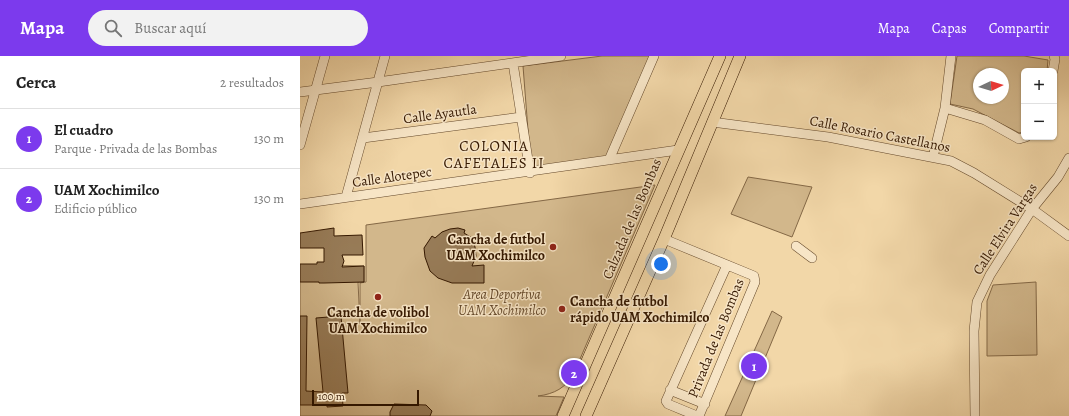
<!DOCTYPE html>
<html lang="es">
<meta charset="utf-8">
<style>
body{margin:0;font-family:Alegreya,serif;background:#f2f2f2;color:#222}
.controls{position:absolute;right:12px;top:12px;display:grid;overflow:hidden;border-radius:6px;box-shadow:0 1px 3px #0004}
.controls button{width:36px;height:36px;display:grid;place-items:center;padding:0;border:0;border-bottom:1px solid #e0e0e0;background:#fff;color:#222;font:20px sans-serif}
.compass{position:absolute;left:673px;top:12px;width:36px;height:36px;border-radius:50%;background:#fff;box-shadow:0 1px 3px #0004;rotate:86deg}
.scale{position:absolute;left:12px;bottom:10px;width:107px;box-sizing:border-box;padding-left:4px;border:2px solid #351800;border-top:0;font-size:11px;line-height:14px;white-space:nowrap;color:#351800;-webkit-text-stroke:3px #f7e5c6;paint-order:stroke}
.you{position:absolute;left:361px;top:208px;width:14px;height:14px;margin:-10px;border:3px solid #fff;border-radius:50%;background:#1a73e8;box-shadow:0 0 0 6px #1a73e833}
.badge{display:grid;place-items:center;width:26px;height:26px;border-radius:50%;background:#7c3aed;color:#fff;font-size:13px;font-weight:700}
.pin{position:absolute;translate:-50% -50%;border:2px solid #fff;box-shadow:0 1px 4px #0006}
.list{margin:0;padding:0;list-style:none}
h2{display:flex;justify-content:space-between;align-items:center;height:52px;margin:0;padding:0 16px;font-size:17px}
h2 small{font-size:13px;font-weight:400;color:#767676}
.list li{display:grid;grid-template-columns:26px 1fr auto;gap:12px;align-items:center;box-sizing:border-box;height:60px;padding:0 16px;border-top:1px solid #e0e0e0}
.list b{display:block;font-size:15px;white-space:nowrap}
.list p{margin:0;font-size:13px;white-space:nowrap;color:#767676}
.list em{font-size:13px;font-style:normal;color:#767676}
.icon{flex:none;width:22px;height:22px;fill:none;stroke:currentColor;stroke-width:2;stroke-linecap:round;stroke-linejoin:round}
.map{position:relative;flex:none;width:769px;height:360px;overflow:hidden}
header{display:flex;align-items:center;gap:24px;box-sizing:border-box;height:56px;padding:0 20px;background:#7c3aed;color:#fff}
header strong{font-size:19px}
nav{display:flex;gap:22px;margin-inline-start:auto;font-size:14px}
.search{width:280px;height:36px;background:#f2f2f2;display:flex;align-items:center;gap:10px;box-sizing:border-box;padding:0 14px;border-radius:22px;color:#767676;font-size:15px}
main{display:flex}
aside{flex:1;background:#fff}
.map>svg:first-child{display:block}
</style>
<header>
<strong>Mapa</strong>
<div class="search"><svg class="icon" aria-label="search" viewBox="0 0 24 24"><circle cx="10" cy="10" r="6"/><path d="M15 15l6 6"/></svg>Buscar aquí</div>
<nav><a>Mapa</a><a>Capas</a><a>Compartir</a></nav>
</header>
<main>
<aside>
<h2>Cerca<small>2 resultados</small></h2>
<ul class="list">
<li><span class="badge">1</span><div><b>El cuadro</b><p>Parque · Privada de las Bombas</p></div><em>130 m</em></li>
<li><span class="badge">2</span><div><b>UAM Xochimilco</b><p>Edificio público</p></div><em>130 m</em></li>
</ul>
</aside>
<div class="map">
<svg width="769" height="360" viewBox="0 0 769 360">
<rect width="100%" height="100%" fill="#f2d7a8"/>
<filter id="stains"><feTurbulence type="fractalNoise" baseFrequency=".005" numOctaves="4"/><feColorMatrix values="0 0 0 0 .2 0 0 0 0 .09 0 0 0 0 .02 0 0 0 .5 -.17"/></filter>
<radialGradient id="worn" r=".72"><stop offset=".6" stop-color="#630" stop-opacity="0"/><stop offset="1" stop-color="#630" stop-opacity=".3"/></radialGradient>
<path fill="#d2b78b" stroke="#846846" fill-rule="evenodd" d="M302,0H350L308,100L231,113L223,10Z
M657,0H724L748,4L747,15H724V76L719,77L673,53L650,48ZM679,18H703V42H679Z
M448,121L512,131L492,181L431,158Z
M355,129L274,317C266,332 254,338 238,340L264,341L256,360H0V209L64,210V226H58L60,268V227L66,226V169Z
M736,226L737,299L687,300V245L693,229Z
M472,255L482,261L441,360H425Z"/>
<path fill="#977b57" stroke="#351800" d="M34,172V180L62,179L63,199H42L44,205L42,211L64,210V226L24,227H19V226H0V208H17V206H24V192H0V177Z
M158,172L165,174L164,177L172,182L175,191L176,200L172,210L184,209V227H152L138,222L130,215L125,201L124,192L132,180L135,182L142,176L150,173Z
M0,260H7L6,335L23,336L16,262L41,260L48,337H42L43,350L27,351V349H0Z
M94,348L126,349L132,355L130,360H90V356Z"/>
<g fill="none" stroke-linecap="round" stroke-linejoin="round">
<g stroke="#64482a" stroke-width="10">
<path id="minor" d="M213,7L230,117
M753,15L755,3L754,0
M0,36L78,26L261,0
M645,52L685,64L719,83L726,81
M412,66L528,81L651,105L674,117L732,153L769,180
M63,82L221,61
M0,89L25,0
M633,101L645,52L651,0
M309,104L354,0
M46,141L85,0
M0,148L378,94
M364,183L454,220L455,226L399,360
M496,190L512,202
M370,334L405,348
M397,360L368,348L366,345L427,209
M675,360L674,275L677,246L690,219L732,153L758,121L769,102"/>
</g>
<g stroke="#351800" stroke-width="12">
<path id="major" d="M263,360L420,0
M286,360L364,183L440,0"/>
</g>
<use href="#minor" stroke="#f7e5c6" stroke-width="9"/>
<use href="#major" stroke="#f2d7a8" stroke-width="11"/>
</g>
<g fill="#8f2418" stroke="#f7e5c6" stroke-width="1.5">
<circle cx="253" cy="191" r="4"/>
<circle cx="78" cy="241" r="4"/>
<circle cx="262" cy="253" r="4"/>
</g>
<g text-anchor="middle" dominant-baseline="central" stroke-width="3" stroke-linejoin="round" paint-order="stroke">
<g font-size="14" fill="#351800" stroke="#f7e5c6">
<text transform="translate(140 58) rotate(-8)">Calle Ayautla</text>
<text transform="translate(580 78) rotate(11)">Calle Rosario Castellanos</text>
<text transform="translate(92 121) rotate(-8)">Calle Alotepec</text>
<text transform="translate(332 163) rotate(-67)">Calzada de las Bombas</text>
<text transform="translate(705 173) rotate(-57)">Calle Elvira Vargas</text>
<text transform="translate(416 282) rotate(-68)">Privada de las Bombas</text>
</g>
<g font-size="14" font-weight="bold" fill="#351800" stroke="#f7e5c6" text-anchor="end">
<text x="245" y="183">Cancha de futbol<tspan x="245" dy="16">UAM Xochimilco</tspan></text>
<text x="270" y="245" text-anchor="start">Cancha de futbol<tspan x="270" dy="16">rápido UAM Xochimilco</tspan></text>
<text x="78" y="256" text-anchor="middle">Cancha de volibol<tspan x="78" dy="16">UAM Xochimilco</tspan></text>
</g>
<g font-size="14" font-style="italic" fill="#64482a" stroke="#f7e5c6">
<text x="202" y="238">Area Deportiva<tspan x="202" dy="16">UAM Xochimilco</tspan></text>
</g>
<g font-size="15" letter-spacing="1" fill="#351800" stroke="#f7e5c6">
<text x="194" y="90">COLONIA<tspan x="194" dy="17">CAFETALES II</tspan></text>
</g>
</g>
<rect width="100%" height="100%" filter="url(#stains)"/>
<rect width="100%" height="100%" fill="url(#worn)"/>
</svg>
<div class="controls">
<button>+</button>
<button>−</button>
</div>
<svg class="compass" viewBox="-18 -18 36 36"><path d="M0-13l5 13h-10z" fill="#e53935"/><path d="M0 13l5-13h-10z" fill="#767676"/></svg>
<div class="scale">100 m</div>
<div class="you"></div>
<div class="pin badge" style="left:454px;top:310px">1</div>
<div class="pin badge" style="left:274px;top:317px">2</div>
</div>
</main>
